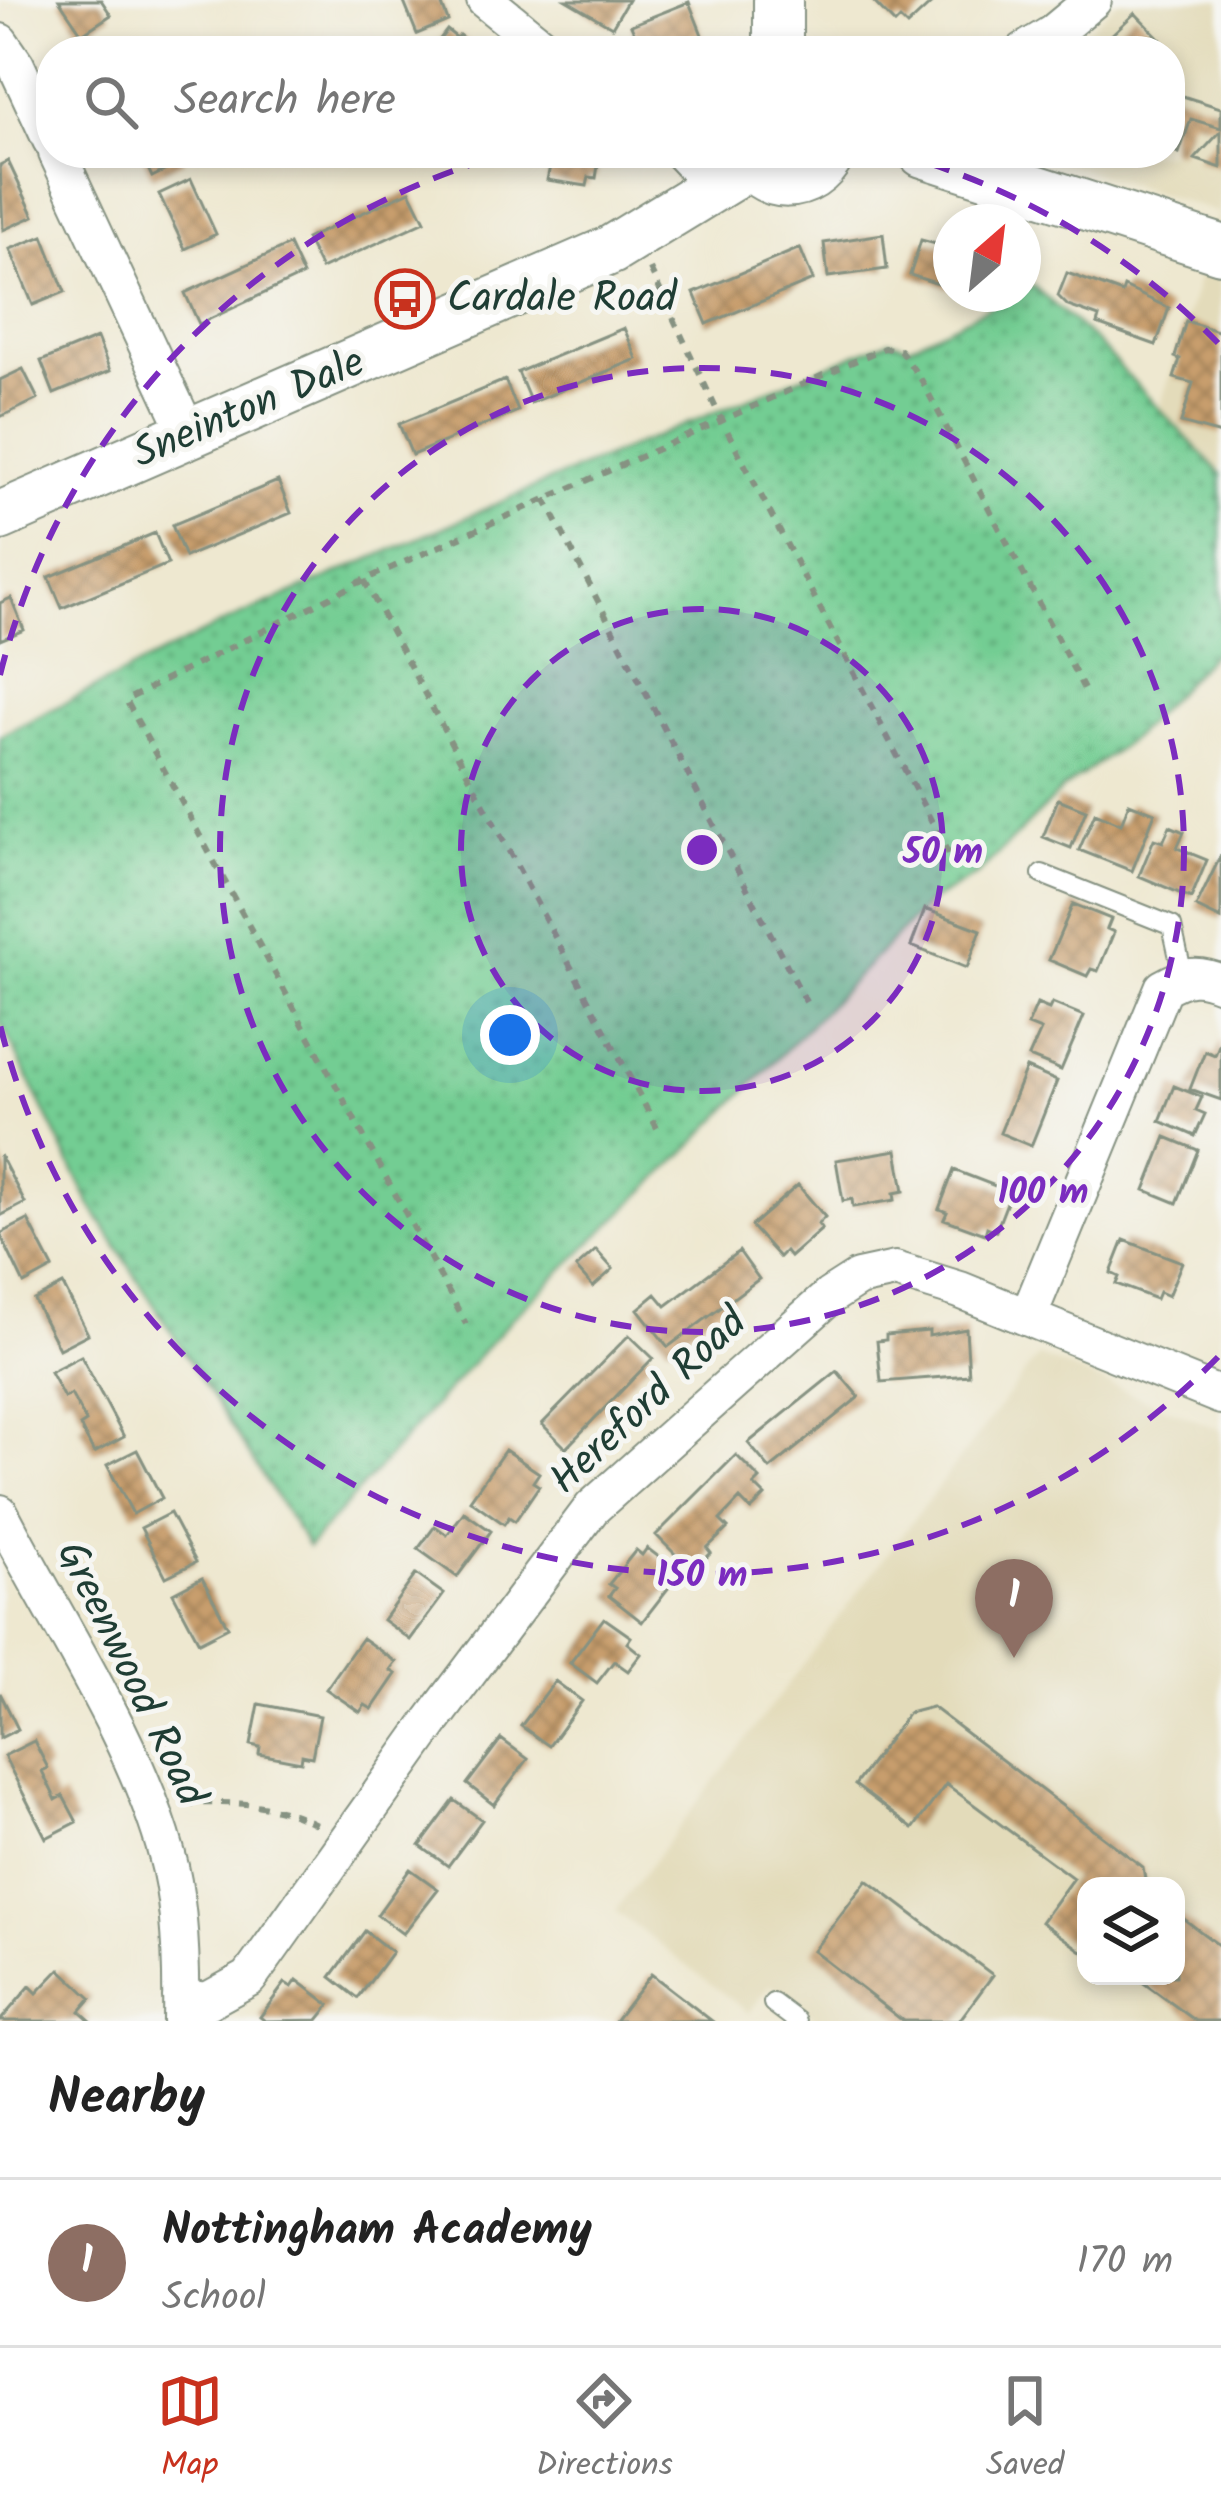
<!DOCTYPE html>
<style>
body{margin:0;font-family:Kalam,sans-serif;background:#f2f2f2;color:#222}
.controls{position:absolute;right:36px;bottom:36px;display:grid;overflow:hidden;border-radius:24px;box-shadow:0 6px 18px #0003}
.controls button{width:108px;height:108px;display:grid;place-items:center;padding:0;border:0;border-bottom:3px solid #e0e0e0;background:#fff;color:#222;font:60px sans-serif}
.compass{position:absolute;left:933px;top:204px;width:108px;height:108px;border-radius:50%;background:#fff;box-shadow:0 6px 18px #0003;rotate:28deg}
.you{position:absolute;left:510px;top:1035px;width:42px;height:42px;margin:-30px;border:9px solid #fff;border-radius:50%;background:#1a73e8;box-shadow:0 0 0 18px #1a73e833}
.badge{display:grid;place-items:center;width:78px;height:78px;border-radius:50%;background:#c8321e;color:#fff;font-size:39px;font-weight:700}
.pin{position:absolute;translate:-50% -99px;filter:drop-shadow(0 3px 6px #0008)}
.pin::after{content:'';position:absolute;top:63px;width:42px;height:36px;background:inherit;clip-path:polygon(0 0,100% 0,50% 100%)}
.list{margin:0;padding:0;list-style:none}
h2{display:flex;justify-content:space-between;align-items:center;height:156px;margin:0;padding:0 48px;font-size:51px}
h2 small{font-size:39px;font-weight:400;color:#767676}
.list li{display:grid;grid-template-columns:78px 1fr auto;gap:36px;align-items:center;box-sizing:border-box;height:168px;padding:0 48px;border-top:3px solid #e0e0e0}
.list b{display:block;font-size:45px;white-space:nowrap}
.list p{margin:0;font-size:39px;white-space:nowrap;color:#767676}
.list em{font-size:39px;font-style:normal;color:#767676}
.icon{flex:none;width:66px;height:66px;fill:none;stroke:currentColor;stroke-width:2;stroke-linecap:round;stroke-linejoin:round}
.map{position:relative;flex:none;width:1221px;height:2021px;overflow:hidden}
.search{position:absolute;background:#fff;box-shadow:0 6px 18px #0003;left:36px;right:36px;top:36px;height:132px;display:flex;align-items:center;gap:30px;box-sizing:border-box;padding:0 42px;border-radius:48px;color:#767676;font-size:45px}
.sheet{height:324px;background:#fff}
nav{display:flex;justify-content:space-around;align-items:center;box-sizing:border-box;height:168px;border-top:3px solid #e0e0e0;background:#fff;font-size:33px;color:#767676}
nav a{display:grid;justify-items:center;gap:6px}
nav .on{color:#c8321e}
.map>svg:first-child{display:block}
</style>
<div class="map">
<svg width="1221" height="2021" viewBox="0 0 1221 2021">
<defs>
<pattern id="grass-dots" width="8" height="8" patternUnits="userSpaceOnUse" patternTransform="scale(3)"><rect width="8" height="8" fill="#73cd93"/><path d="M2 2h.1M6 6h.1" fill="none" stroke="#5ea879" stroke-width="1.8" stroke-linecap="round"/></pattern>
<pattern id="building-cross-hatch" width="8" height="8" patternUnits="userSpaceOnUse" patternTransform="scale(3)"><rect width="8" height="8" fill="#c89e6d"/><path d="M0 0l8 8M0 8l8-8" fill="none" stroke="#a2825a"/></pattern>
</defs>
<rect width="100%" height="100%" fill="#f6f6f2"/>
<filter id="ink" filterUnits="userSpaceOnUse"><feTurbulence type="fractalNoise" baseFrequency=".00833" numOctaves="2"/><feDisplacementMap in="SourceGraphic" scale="24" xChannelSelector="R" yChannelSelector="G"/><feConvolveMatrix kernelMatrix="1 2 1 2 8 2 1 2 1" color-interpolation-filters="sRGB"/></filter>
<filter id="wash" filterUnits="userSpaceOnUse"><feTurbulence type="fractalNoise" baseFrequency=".004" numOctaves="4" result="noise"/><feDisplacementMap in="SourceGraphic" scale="48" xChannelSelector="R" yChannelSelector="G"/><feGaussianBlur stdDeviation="2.7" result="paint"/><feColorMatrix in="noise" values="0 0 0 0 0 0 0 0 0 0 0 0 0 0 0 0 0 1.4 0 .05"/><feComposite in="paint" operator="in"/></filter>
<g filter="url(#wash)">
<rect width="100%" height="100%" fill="#eee8d0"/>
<path fill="#e3dbba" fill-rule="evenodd" d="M1119,0H1221V474L1160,408L1218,213L1035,153H1170V51H1065Z
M1038,1356L1221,1430V2021H819L770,1985L749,2013L615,1911ZM1086,1886H1176V1976H1086Z"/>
<path fill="url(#grass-dots)" stroke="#498564" stroke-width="3" d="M1033,286L1097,343L1221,474V645L1132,738L1063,789L978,874L928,903L692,1146L512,1318L308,1547L90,1204L0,1021V736L217,626L554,479L890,340L909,346Z"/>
<g id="blocks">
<path fill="url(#building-cross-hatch)" d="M59,0H101L111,15L82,34Z
M403,0H440L448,21L417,34Z
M566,0H628L612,27Z
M872,0H935L907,26L900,19L895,24Z
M689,2L704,40L695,44L698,51H642L631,25Z
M1135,13L1172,51H1094Z
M447,30L457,38L459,35L480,51H431Z
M1170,92L1221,108V128L1191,119L1179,153L1170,150Z
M1221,131V168L1195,159Z
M141,153H180L184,161L152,177Z
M553,153H600L596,178L589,177L587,186L547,180Z
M8,161L34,216L3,230L0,165Z
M191,179L216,234L185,249L159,194Z
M410,191L425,221L321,269L306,239Z
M883,234L887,269L828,277L824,243Z
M43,236L65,292L33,305L10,249Z
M921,240L951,248V288L910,275Z
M289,245L303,275L199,324L185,293Z
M800,248L813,280L707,324L694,293Z
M1067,273L1122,293L1124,287L1169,308L1156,345L1097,324L1099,317L1068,306L1058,296Z
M1186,321L1221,332V434L1181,423L1193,383L1174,378L1180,359L1175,357Z
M624,328L637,359L531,403L518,372Z
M97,338L110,371L54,394L41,361Z
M23,369L38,399L0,417V380Z
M505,380L518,411L412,455L399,424Z
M278,481L291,513L185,557L172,525Z
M155,533L168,564L62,608L49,577Z
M11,598L24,630L0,640V603Z
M1058,799L1086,810L1071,848L1043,837Z
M1129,803L1155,813L1132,871L1079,850L1095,813L1121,824Z
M1170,826L1184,832L1177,848L1207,860L1191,898L1139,876L1154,839L1163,842Z
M1221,855V919L1196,907Z
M1073,904L1111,919L1107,929L1114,932L1098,971L1091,969L1087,976L1049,960Z
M925,909L981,930L967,968L911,946Z
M1052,1003L1084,1016L1061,1070L1029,1057L1041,1030L1028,1025L1037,1004L1049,1009Z
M1221,1040V1100L1190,1089L1205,1051L1215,1055Z
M1026,1068L1057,1081L1031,1146L1000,1133Z
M1174,1086L1202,1097L1196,1110L1205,1114L1195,1136L1160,1121Z
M1166,1137L1198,1150L1177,1203L1145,1190Z
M897,1150L904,1191L894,1193L895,1200L853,1207L852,1199L843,1201L836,1160Z
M0,1155L25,1203L0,1216Z
M954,1170L1011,1192L996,1231L987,1227L985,1234L944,1219L947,1212L939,1209Z
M798,1185L825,1217L818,1224L822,1229L790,1257L785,1251L779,1257L751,1226Z
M28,1220L53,1268L24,1284L0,1234Z
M1124,1240L1182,1262L1168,1296L1159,1292L1156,1299L1116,1284L1119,1277L1111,1273Z
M596,1250L613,1269L593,1287L576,1268Z
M739,1251L759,1279L668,1347L638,1309L656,1294L666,1306Z
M63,1285L88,1334L59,1349L34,1300Z
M966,1329L969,1375L881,1382L877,1341L886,1340V1335L929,1331V1336Z
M629,1335L653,1358L566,1448L542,1424Z
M81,1356L124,1437L94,1453L80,1426L86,1422L71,1394L64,1398L50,1372Z
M837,1371L859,1397L770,1469L748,1443Z
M137,1450L162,1498L133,1514L107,1465Z
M505,1450L539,1473L533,1482L539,1486L515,1521L509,1517L504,1524L470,1500Z
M736,1455L760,1479L754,1485L765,1496L751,1510L740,1499L720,1520L728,1528L707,1548L711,1553L692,1571L656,1535Z
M464,1512L491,1531L457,1577L418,1549L435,1526L447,1535Z
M170,1513L196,1562L166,1577L141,1528Z
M647,1548L680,1573L642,1622L609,1596L615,1588L609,1584L636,1550L642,1555Z
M416,1574L444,1594L410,1640L383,1620Z
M202,1578L228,1627L199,1642L173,1593Z
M604,1618L631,1637L627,1643L641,1654L628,1671L614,1661L597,1683L570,1663Z
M362,1638L396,1662L390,1670L396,1674L372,1709L365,1705L360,1712L326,1689Z
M555,1681L582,1701L549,1746L521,1726Z
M0,1693L18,1729L0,1738Z
M259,1704L320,1716L312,1757L302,1755L301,1762L259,1754L260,1747L251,1745Z
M932,1707L1143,1867L1146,1886H1086V1954L1041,1922L1073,1878L946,1784L913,1829L855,1785L908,1713Z
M501,1739L528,1759L494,1805L467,1784Z
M34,1741L48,1768L42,1771L56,1800L63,1796L77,1822L46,1838L4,1756Z
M454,1800L482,1820L448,1866L420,1846Z
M410,1869L438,1889L403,1934L377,1915Z
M867,1880L993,1975L959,2021H903L813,1951Z
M1176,1913L1221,1947V2021H1196L1134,1976H1176Z
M365,1931L392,1952L358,1998L331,1977Z
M60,1969L91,1998L80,2011L91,2021H0L30,1986L37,1993Z
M651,1974L712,2021H615Z
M297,1980L330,2005L318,2020L265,2021L260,2017L285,1983L292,1987Z"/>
</g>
</g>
<g filter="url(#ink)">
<use href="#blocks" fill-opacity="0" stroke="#869282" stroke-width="3"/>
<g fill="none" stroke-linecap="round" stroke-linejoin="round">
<g stroke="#869282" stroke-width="22">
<path id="service" d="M1042,874L1172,926L1183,976
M773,2003L797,2021"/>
</g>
<g stroke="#869282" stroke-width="40">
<path id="minor" d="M485,0L548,51
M0,42L16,65L51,140
M1024,51L1052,34L1093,0
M57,153L189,435
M682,153L714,187
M1028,1317L1163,988C1185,975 1198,973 1221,983
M0,1513C55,1620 136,1740 167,1855C181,1905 182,1969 181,2021
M181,1997L207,2001L249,1978L432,1721L592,1508L830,1296L858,1278L895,1270L960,1290L1221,1396"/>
</g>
<g stroke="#869282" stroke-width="52">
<path id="tertiary" d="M778,0V51
M744,153C763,193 811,192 831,153
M923,153L1221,249
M0,516L611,250L750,165"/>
</g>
<path stroke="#869282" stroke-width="6" stroke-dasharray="9 9" stroke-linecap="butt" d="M650,269L721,419L954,864
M545,499L806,1002
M364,580L126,700L466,1324
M657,1128L364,580L884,348L900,350L922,381L1087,695
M185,1804C236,1802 271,1801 318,1825"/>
<use href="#service" stroke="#fff" stroke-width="18"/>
<use href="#minor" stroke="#fff" stroke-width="36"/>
<use href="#tertiary" stroke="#fff" stroke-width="48"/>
</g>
</g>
<circle cx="702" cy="850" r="241" fill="#7b2cbf" fill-opacity=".12"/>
<g fill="none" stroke="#7b2cbf" stroke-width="6" stroke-dasharray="21 15">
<circle cx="702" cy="850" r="241"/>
<circle cx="702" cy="850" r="482"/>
<path d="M1218 1357A723 723 0 0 1 0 1025M0 675A723 723 0 0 1 509 153M895 153A723 723 0 0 1 1218 343"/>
</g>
<defs>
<g id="bus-ring" transform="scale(3)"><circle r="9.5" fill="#f6f6f2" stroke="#c8321e" stroke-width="1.5"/><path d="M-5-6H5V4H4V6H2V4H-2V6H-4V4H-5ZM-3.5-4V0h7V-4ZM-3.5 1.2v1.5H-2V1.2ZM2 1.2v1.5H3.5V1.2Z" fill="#c8321e"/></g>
</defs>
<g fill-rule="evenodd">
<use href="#bus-ring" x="405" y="299"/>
</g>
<g text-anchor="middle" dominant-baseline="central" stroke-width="10" stroke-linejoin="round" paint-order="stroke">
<g font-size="42" fill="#1f3d34" stroke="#f6f6f2" text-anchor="start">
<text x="447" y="299">Cardale Road</text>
</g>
<g font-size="42" fill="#1f3d34" stroke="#f6f6f2">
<text transform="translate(249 409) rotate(-23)">Sneinton Dale</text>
<text transform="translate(649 1402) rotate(-43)">Hereford Road</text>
<text transform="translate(130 1674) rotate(64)">Greenwood Road</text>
</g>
</g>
<circle cx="702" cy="850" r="18" fill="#7b2cbf" stroke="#f6f6f2" stroke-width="6"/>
<g font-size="36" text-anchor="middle" font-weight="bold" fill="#7b2cbf" stroke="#f6f6f2" stroke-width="10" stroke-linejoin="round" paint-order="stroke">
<text x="943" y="863">50 m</text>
<text x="1043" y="1203">100 m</text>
<text x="702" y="1586">150 m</text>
</g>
</svg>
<div class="controls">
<button><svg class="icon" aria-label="layers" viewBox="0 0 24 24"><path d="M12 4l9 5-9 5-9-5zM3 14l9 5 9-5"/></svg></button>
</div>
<svg class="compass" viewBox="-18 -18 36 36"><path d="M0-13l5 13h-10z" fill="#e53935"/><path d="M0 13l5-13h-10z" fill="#767676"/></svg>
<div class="you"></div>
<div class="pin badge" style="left:1014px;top:1658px;background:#8d6e63">1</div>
<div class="search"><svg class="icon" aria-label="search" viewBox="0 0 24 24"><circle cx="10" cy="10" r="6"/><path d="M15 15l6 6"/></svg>Search here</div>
</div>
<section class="sheet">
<h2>Nearby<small></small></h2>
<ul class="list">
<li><span class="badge" style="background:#8d6e63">1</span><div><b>Nottingham Academy</b><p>School</p></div><em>170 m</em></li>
</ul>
</section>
<nav>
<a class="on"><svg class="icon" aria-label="map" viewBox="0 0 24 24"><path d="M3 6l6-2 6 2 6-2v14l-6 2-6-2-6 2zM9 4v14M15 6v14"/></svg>Map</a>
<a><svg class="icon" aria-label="directions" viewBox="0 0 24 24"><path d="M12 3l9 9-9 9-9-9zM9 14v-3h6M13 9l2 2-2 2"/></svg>Directions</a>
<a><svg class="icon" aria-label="saved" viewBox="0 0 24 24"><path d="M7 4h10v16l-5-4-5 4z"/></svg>Saved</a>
</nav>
